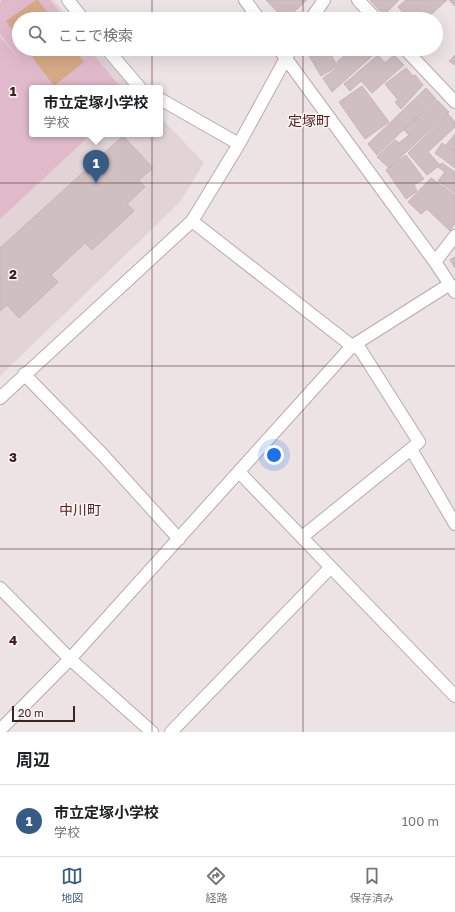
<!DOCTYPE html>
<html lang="ja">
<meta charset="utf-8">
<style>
body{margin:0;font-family:"Golos Text","Noto Sans JP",sans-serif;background:#f6f6f6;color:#202124}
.scale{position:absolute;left:12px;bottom:10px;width:63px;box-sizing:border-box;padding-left:4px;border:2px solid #412121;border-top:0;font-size:11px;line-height:14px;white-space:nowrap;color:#412121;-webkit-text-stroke:3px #faf4f5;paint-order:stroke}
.you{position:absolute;left:274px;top:455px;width:14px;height:14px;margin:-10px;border:3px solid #fff;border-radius:50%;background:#1a73e8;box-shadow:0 0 0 6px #1a73e833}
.badge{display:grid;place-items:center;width:26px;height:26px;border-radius:50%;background:#365b85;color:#fff;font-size:13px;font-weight:700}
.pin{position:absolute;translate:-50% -33px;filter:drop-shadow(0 1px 2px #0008)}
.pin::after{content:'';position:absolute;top:21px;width:14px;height:12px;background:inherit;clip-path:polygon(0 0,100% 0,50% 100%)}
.popup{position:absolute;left:29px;top:85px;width:134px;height:52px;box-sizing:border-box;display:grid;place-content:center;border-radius:4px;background:#fff;filter:drop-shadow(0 1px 3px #0005);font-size:13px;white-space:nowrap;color:#757577}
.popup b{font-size:15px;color:#202124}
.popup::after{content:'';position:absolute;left:50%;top:100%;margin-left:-8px;border:8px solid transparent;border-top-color:#fff}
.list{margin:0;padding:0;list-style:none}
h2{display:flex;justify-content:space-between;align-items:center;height:52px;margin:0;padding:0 16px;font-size:17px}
h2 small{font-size:13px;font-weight:400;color:#757577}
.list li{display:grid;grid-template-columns:26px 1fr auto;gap:12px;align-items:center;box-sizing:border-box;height:72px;padding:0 16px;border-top:1px solid #e0e0e0}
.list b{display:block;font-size:15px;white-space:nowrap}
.list p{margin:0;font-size:13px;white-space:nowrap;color:#757577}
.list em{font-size:13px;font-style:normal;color:#757577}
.icon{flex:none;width:22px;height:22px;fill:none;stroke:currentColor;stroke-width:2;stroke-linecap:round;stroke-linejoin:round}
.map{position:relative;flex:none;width:455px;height:732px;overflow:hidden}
.search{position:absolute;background:#fff;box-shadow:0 4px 16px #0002;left:12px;right:12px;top:12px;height:44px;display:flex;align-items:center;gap:10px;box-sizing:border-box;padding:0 14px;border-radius:22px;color:#757577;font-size:15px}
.sheet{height:124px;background:#fff}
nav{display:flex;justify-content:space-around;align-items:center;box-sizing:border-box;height:56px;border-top:1px solid #e0e0e0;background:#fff;font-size:11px;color:#757577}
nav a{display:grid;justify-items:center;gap:2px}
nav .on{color:#365b85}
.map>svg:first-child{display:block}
</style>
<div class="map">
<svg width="455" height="732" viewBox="0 0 455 732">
<rect width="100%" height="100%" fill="#eee3e4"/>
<path fill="#e2d4d6" d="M0,0H54L69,19H19V49H96L133,88H32V134H160V117L204,163L180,202L0,376Z"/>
<path fill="#e0bacb" d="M2,0H50L65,19H19V49H89L121,88H32V134H82L86,139L0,219V37L23,63L0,34V2Z"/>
<path fill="#d7aa87" d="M36,0H38L52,19H19V39L6,21Z
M26,49H74L84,62L54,86Z"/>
<path fill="#cfbfc1" stroke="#c8b4b7" d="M266,0H307L286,19H284Z
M370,0H399L384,15Z
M406,0H447L426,19H409L398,7Z
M449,0H455V6Z
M334,14L338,19H329Z
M311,49H349L343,55L339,51L332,57L338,66L321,76L307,52Z
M352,49H380L332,92L323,78L340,66L337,62Z
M378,55L385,63L394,55L404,65L372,93L361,81L350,91L344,84Z
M455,55V65L449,61Z
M406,68L413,76L415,75L423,85L401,109L395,102L398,100L385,84Z
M362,86L389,122L365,139L339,102Z
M426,88L436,99L377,155L368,144Z
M437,100L449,112L389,168L377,157L395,140L399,143L409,135L404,130Z
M448,114L455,122V127L428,152L440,165L427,175L408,153Z
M455,134V152L446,145Z
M123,136L153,168L139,180L145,187L127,204L134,211L92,250L85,243L51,275L58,282L19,318L7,305L0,311V248Z
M442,143L455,153V168L435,153Z
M406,155L424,179L414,185L417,191L406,199L386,170Z
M442,163L455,172V193L438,181L445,172L438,167Z
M431,178L455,195V223L450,231L427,209L421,214L408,202Z
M455,257V268L450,260Z"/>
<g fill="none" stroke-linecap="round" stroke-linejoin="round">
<g stroke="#baa9aa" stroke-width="14">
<path id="minor" d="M68,0L83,19
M245,0L259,19
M358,0L376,19
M311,19L324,0
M107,49L140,88
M279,49L435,262L455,292
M405,49L455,102
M160,99L239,144
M192,221L352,346L360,349L419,442L411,449
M435,262L455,236
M24,374L102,454L179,539
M0,398L192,221L239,144L291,49
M239,472L455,696
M302,537L411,449L455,524
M0,588L70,659L152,732
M0,730L70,659L352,346L450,284
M171,732L331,567"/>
</g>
<use href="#minor" stroke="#fff" stroke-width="12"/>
</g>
<path fill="none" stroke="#412121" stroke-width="1" stroke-opacity="0.55" d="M152,0V19M303,0V19M152,49V732M303,49V732M0,183H455M0,366H455M0,549H455"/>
<g text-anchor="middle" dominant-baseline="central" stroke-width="3" stroke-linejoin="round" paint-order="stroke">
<g font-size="14" fill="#541d1b" stroke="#faf4f5">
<text x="309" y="120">定塚町</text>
<text x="80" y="509">中川町</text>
</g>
</g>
<g font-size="13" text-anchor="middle" font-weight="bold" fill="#412121" stroke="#faf4f5" stroke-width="3" stroke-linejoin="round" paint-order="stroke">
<text x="13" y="96">1</text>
<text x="13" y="279">2</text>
<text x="13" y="462">3</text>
<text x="13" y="645">4</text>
</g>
</svg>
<div class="scale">20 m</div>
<div class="you"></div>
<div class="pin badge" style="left:96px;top:183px">1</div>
<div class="popup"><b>市立定塚小学校</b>学校</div>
<div class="search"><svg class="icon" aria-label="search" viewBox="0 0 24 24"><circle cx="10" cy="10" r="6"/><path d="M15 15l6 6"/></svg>ここで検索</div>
</div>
<section class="sheet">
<h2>周辺<small></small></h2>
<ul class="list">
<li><span class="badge">1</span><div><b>市立定塚小学校</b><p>学校</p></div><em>100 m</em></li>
</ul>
</section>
<nav>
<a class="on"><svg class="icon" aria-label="map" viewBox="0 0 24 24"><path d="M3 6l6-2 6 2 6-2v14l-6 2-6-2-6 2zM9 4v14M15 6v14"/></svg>地図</a>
<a><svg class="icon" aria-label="directions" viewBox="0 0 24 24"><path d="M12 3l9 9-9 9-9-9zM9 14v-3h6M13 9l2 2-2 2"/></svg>経路</a>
<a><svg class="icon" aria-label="saved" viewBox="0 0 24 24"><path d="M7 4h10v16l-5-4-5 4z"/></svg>保存済み</a>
</nav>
